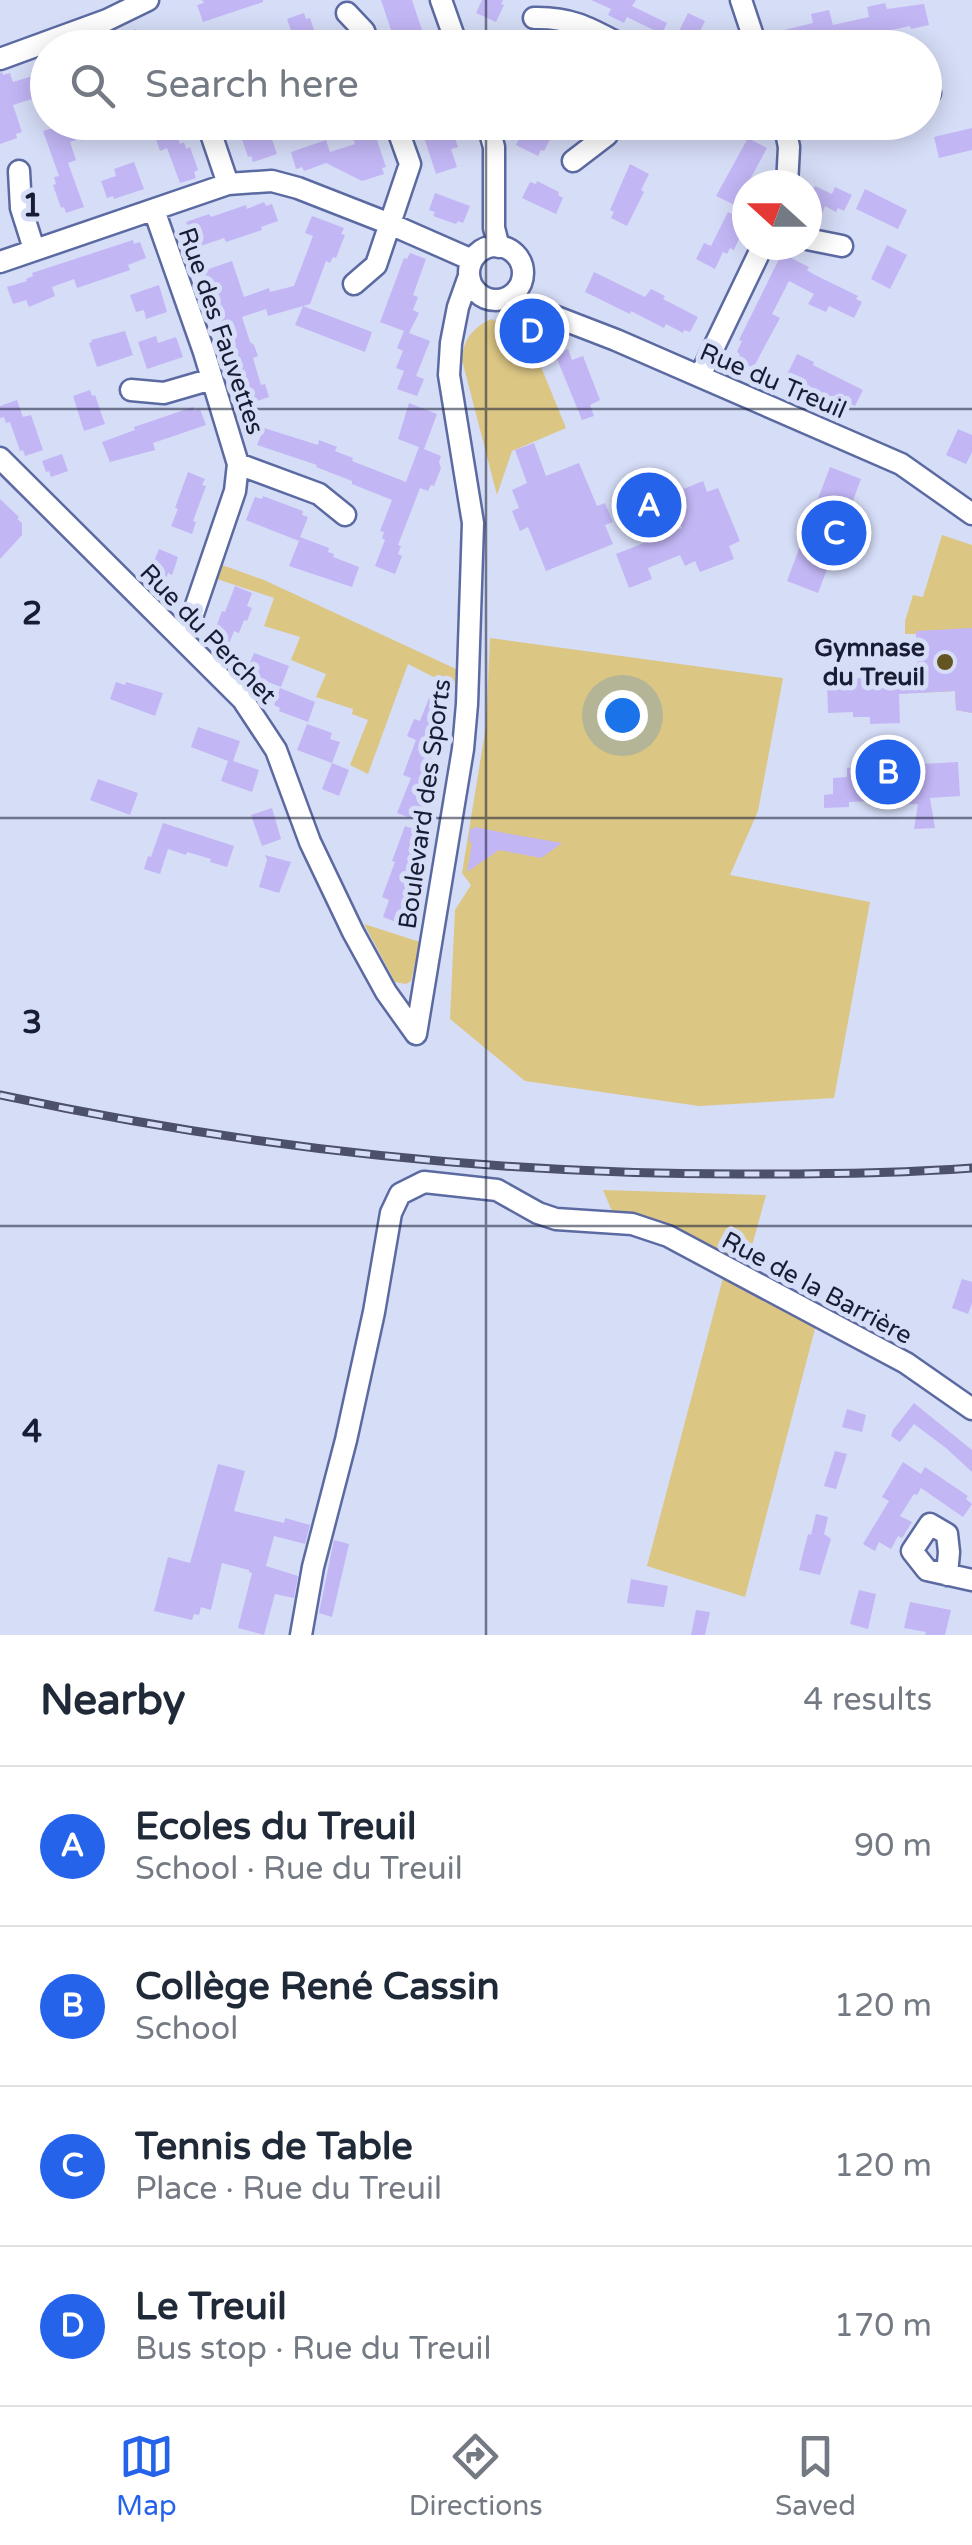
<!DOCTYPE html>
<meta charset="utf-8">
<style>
body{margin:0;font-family:"Varela Round",sans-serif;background:#f2f2f3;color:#1f2937}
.compass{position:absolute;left:732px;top:170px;width:90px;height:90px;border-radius:50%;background:#fff;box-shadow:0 5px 25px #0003;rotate:291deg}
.you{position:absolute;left:622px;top:715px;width:35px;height:35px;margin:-25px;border:8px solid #fff;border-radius:50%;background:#1a73e8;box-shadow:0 0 0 15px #1a73e833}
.badge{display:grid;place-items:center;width:65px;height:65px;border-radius:50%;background:#2563eb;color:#fff;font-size:32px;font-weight:700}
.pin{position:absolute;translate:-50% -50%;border:5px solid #fff;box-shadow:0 2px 10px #0006}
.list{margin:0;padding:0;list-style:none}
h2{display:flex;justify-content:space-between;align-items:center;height:130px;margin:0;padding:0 40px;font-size:42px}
h2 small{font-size:32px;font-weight:400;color:#747a83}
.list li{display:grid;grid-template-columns:65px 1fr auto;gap:30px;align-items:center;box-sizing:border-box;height:160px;padding:0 40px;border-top:2px solid #e0e1e3}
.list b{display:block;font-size:38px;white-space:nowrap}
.list p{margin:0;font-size:32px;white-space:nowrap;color:#747a83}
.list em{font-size:32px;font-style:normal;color:#747a83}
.icon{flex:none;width:55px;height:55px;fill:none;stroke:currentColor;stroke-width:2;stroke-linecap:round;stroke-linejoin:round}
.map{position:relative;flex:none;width:972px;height:1635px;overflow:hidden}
.search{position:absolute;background:#fff;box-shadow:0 5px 25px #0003;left:30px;right:30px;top:30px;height:110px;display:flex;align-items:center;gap:25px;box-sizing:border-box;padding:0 35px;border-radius:55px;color:#747a83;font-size:38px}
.sheet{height:770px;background:#fff}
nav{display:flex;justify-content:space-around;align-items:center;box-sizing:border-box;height:140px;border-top:2px solid #e0e1e3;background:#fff;font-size:28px;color:#747a83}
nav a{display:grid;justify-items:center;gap:5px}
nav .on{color:#2563eb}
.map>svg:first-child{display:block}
</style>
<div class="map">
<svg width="972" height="1635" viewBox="0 0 972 1635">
<rect width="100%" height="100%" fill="#d6ddf7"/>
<path fill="#dbc684" d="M491,319L528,335L566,428L512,451L497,495L462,360C463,339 473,328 491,319Z
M942,535L972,545V713L956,710L955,691L919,693L916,634H905V621L913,595L923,597Z
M222,565L264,580L456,669L455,688L408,664L368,774L350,765L368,720L352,714L353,709L316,697L326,674L291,660L300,637L264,626L274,598L217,579Z
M490,638L783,678L758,811L730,875L870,902L834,1098L699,1106L525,1081L450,1019L455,910L471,885L462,873L486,726Z
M364,924L420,942L411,981L406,984L395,982Z
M603,1190L766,1195L745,1271L614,1216Z
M724,1274L817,1321L745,1597L647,1566Z"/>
<path fill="#c2b6f5" d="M202,0H263V2L203,22L197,5L204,3Z
M381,0H412L422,30L412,33L416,48H397Z
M482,0H503L501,4L504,5L496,22L476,13Z
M591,0H636L632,6L667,23L662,34L627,17L624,23L608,15L611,9Z
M885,3L887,9L924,4L929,25L911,29L910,26L873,34L874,38L856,42L854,35L818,44L819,48H780L776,32L813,23L811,14L829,10L833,25L869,17L867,7Z
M304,13L306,19L310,18L314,30L316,48H297L287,19Z
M688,13L705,21L698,35L723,48H693L675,39Z
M136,29L142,48H98L126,36L125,33Z
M197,32L202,48H158V45Z
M2,72L3,75L10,73L13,82L36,75L37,78L48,75V94L13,105L22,132L16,134L17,138L0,144V73Z
M236,122H266L277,154L253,162L251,156L248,157Z
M348,122H371L386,167L382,168L384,174L362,181L326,163L304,171L302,167L296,169L291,152L326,140L330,152L355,144Z
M419,122H442L445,131L452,129L458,147L451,149L457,167L436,174Z
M527,122H559L544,151L541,150L538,156L516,145Z
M684,122H726L718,139Z
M69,123L76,140L70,142L76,160L68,163L84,207L66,213L64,207L61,208L53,185L56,184L54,177L59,176L43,131Z
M174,126L180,144L184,142L186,149L190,147L198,170L194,172L196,178L180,183L167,148L160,151L154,133Z
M972,128V150L939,158L934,137Z
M748,138L767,148L747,185V197L741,208L716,196Z
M134,162L144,189L114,199L113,196L107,198L101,181L116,176L114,169Z
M630,164L649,174L641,190L644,192L627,226L611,218L614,212L610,210Z
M537,181L559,192L558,195L563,198L556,214L522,198L530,182L536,184Z
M815,186L832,194L835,187L852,195L844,211L838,208L836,212L825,206L822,214L811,208L813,205L807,201Z
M865,189L907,210L898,229L856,209Z
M435,193L470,206L463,223L458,221L456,224L433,216L435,212L429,210Z
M264,202L266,206L272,204L278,221L261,227L262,230L226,242L224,238L189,250L181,228L188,226L186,222L209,214L211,217L246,205L247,209Z
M728,212L744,220L741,226L744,228L734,250L730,248L727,254L723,252L715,269L696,259L704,243L711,246Z
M312,216L344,228L341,234L345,235L336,258L333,257L330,263L326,261L310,304L303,306L372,332L365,352L295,325L303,306L268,316L266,309L242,317L250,342L254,345L258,356L253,358L261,385L265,384L269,397L246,405L237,378L240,377L203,271L232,261L244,297L269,288L270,292L294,286L313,236L305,233Z
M133,240L134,244L140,242L146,258L128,265L130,270L77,288L74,279L52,287L55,296L29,307L26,300L13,304L7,287L27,281L26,279L33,276L32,273Z
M887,245L907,255L890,289L871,279Z
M410,253L426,259L413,295L418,297L413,310L419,313L409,333L430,341L416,376L424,379L417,396L397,389L404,371L396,368L403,351L397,348L404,331L380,322L404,258L407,259Z
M787,256L809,267L807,270L813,274L858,296L856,299L862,302L854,318L829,306L826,312L808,304L814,294L789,281L772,314L780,318L753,368L737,360L740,354L737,352L742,341L739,340L780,257L785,259Z
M594,272L645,297L651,289L665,296L663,299L698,317L690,332L684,330L683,333L666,324L664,328L631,311L630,314L585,292Z
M159,285L167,312L146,319L144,310L136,312L130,295Z
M125,331L133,355L97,367L89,343L92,342L91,340Z
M156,336L158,343L176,337L183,357L147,369L138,342Z
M568,349L572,360L583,356L600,400L590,405L594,416L582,420L555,354Z
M797,354L814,362L813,365L863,390L855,406L849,403L848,406L785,379Z
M90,390L92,396L95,395L105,424L84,431L73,396Z
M17,400L23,417L31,415L43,450L25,456L23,450L20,451L10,422L6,423L4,417L0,418V406Z
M409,403L437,414L424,449L398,439Z
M193,407L194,411L200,409L206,425L153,443L155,450L110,462L102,442L135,430L134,427Z
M264,428L318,445L319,440L337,447L335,451L353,458L352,461L406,482L419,447L441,456L439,462L441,468L434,486L431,485L428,491L420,488L398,545L401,546L398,554L402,556L395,574L375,566L385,540L382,538L384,532L380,531L392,500L352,484V481L316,467L317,465L257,445Z
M958,429L972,435V452L966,464L946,455Z
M534,443L546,476L579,463L597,506L605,503L613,522L605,525L613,544L546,571L528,527L520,531L512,511L519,508L512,490L527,483L515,450Z
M62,454L68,471L51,477L49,471L46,472L42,461Z
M830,467L861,479L851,506L866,539L833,554L818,593L787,581Z
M188,472L205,479L202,485L206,486L193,521L196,522L192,534L171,526L178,509L175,508Z
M703,481L707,492L718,488L740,541L729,546L734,559L700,572L695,561L685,566L680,555L648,568L652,579L629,588L616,554L682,528L669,495Z
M263,496L303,511L302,515L308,517L300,537L329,548L328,552L334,554L333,557L359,567L352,587L289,566L299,541L246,520L255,497L262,499Z
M0,499L19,517L17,519L22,523V535L0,559Z
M159,549L178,557L172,575L168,573L166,579L149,573Z
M235,586L252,593L247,606L252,608L247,621L244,620L239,633L234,631L229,644L212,638L222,611L225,612Z
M972,628V713L956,710L955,691L899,694L900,723L870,724V717H853V712L828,713L827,680L918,675L916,631Z
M254,653L289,666L281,687L252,676L253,672L247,670Z
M116,682L125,685L126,682L163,693L155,716L110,699Z
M280,688L315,702L308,722L279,711L280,708L274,705Z
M433,688L446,693L443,701L446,702L441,716L445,717L423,783L427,784L425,790L429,792L418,821L397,813L411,778L403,775L416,740L407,736L414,719L420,721Z
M307,724L332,733L330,739L340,742L332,763L297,750Z
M198,727L240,741L233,761L259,770L252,792L221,781L228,761L191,747Z
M958,762L960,796L930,798L935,828L914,829L918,804L880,805L879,801L849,802V807L824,808V795L833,794V778L847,777V768Z
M332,763L349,770L339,796L322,789Z
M98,779L138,793L130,815L90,800Z
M272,808L281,839L262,846L251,815Z
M163,823L234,846L227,867L210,862L211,859L187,852L186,855L168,849L160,874L144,869L148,856L151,857Z
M405,826L422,832L406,894L410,896L406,907L410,908L403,925L383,917L389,900L382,897L395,862L392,861Z
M475,827L510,834L562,843L541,858L499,850L467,872L472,844L469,840L470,830Z
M265,855L291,862L279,893L259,887L267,860Z
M962,1279L972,1282V1303L968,1314L952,1308Z
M914,1403L972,1450V1472L946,1448L914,1424L900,1442L891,1436L893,1430Z
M847,1409L866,1415L862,1432L842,1427Z
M835,1451L847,1454L836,1489L824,1486Z
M903,1462L921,1474L925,1467L968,1496L966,1499L972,1504L963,1517L921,1488L917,1495L914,1494L900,1516L912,1522L902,1538L898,1536L891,1549L879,1542L875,1551L863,1544L889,1501L882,1497Z
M218,1464L245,1471L234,1511L284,1523L285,1518L310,1525L305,1544L274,1536L266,1566L298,1576L294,1598L275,1594L264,1635L238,1628L252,1573L249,1572V1570L222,1563L211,1610L201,1607L199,1615L194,1614L192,1620L154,1611L168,1557L190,1563Z
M816,1514L828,1517L824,1534L831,1539L820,1575L799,1570L808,1534L811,1535Z
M334,1540L349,1544L332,1617L319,1613Z
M631,1579L668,1586L664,1607L627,1603Z
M859,1590L876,1594L868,1629L850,1624Z
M910,1602L951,1610L945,1635H925L926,1632L904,1628Z
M696,1610L710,1612L705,1635H691Z"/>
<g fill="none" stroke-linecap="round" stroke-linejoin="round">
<g stroke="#5c6aa2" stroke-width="25">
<path id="minor" d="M441,0L458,48
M741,0L757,48
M347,13L364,31L370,48
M534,18C574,17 593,30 627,48
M0,59L107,20L148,0
M924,72L930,93
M207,122L228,184
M487,122L494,147V228L499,247
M784,122L789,147L787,185
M573,161L607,135L613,122
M19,171L21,208L34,249
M154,210L204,352L238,464L235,491L191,620L178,635
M807,239L842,246
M469 273a27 27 0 1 1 54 0a27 27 0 1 1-54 0Z
M0,262L228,184L272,181L298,188L390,224L472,260
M354,284L376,265L410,164L395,122
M507,298L616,340L901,464L972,514
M700,376L763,245
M131,390L164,393L212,379
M0,458L243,700L276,750L310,842L353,932L386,992L416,1034
M238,464L319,494L345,515
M416,1034L463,749L467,704L473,523L449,375L451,343L458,307L469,276
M947,1575L949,1552L947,1534L930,1524L912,1551L927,1570L972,1580
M301,1635L313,1567L346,1440L374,1312L391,1213L400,1194L424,1182L497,1190L538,1213L556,1219L632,1224L668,1236L906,1363L972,1409"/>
</g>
<use href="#minor" stroke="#fff" stroke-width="20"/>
<g stroke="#4c5169" stroke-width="9">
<path id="rail" d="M0,1095C252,1149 510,1176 767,1174C836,1174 904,1173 972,1168"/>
</g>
<use href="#rail" stroke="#d6ddf7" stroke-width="5" stroke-dasharray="15" stroke-linecap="butt"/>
</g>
<path fill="none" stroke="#181d34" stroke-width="2.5" stroke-opacity="0.55" d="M486,0V48M486,122V1635M0,409H972M0,818H972M0,1226H972"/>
<circle fill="#645421" stroke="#d6ddf7" stroke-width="4" cx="945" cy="662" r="10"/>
<g text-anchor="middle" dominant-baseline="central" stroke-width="10" stroke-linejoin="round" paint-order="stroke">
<g font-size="25" fill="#181d34" stroke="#d6ddf7">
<text transform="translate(221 331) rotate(71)">Rue des Fauvettes</text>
<text transform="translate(773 381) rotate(23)">Rue du Treuil</text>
<text transform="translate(208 634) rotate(46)">Rue du Perchet</text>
<text transform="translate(425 804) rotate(-82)">Boulevard des Sports</text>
<text transform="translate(817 1288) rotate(28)">Rue de la Barrière</text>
</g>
<g font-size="25" font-weight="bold" fill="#181d34" stroke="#d6ddf7" text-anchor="end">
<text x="925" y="648">Gymnase<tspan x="925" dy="29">du Treuil</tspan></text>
</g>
</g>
<g font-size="32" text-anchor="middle" font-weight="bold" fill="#181d34" stroke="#d6ddf7" stroke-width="10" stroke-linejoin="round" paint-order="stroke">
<text x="32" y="216">1</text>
<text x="32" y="624">2</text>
<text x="32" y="1033">3</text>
<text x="32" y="1442">4</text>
</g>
</svg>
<svg class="compass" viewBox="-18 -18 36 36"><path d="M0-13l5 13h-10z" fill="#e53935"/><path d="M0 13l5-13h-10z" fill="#747a83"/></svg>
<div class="you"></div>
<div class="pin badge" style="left:649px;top:505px">A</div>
<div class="pin badge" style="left:888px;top:772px">B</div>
<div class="pin badge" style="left:834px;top:533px">C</div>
<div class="pin badge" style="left:532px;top:331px">D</div>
<div class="search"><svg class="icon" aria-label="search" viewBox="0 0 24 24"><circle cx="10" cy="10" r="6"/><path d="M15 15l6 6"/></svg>Search here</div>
</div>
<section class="sheet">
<h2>Nearby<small>4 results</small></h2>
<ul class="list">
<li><span class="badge">A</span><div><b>Ecoles du Treuil</b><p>School · Rue du Treuil</p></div><em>90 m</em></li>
<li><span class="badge">B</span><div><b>Collège René Cassin</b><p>School</p></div><em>120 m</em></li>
<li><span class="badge">C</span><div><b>Tennis de Table</b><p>Place · Rue du Treuil</p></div><em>120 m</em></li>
<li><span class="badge">D</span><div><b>Le Treuil</b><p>Bus stop · Rue du Treuil</p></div><em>170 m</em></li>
</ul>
</section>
<nav>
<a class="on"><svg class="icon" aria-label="map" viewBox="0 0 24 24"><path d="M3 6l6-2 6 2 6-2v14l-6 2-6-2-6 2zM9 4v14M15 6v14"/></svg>Map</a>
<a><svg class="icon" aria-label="directions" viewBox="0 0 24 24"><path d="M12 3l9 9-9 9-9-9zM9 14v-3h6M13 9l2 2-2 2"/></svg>Directions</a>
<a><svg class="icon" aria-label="saved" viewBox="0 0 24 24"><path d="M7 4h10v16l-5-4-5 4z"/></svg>Saved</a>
</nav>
